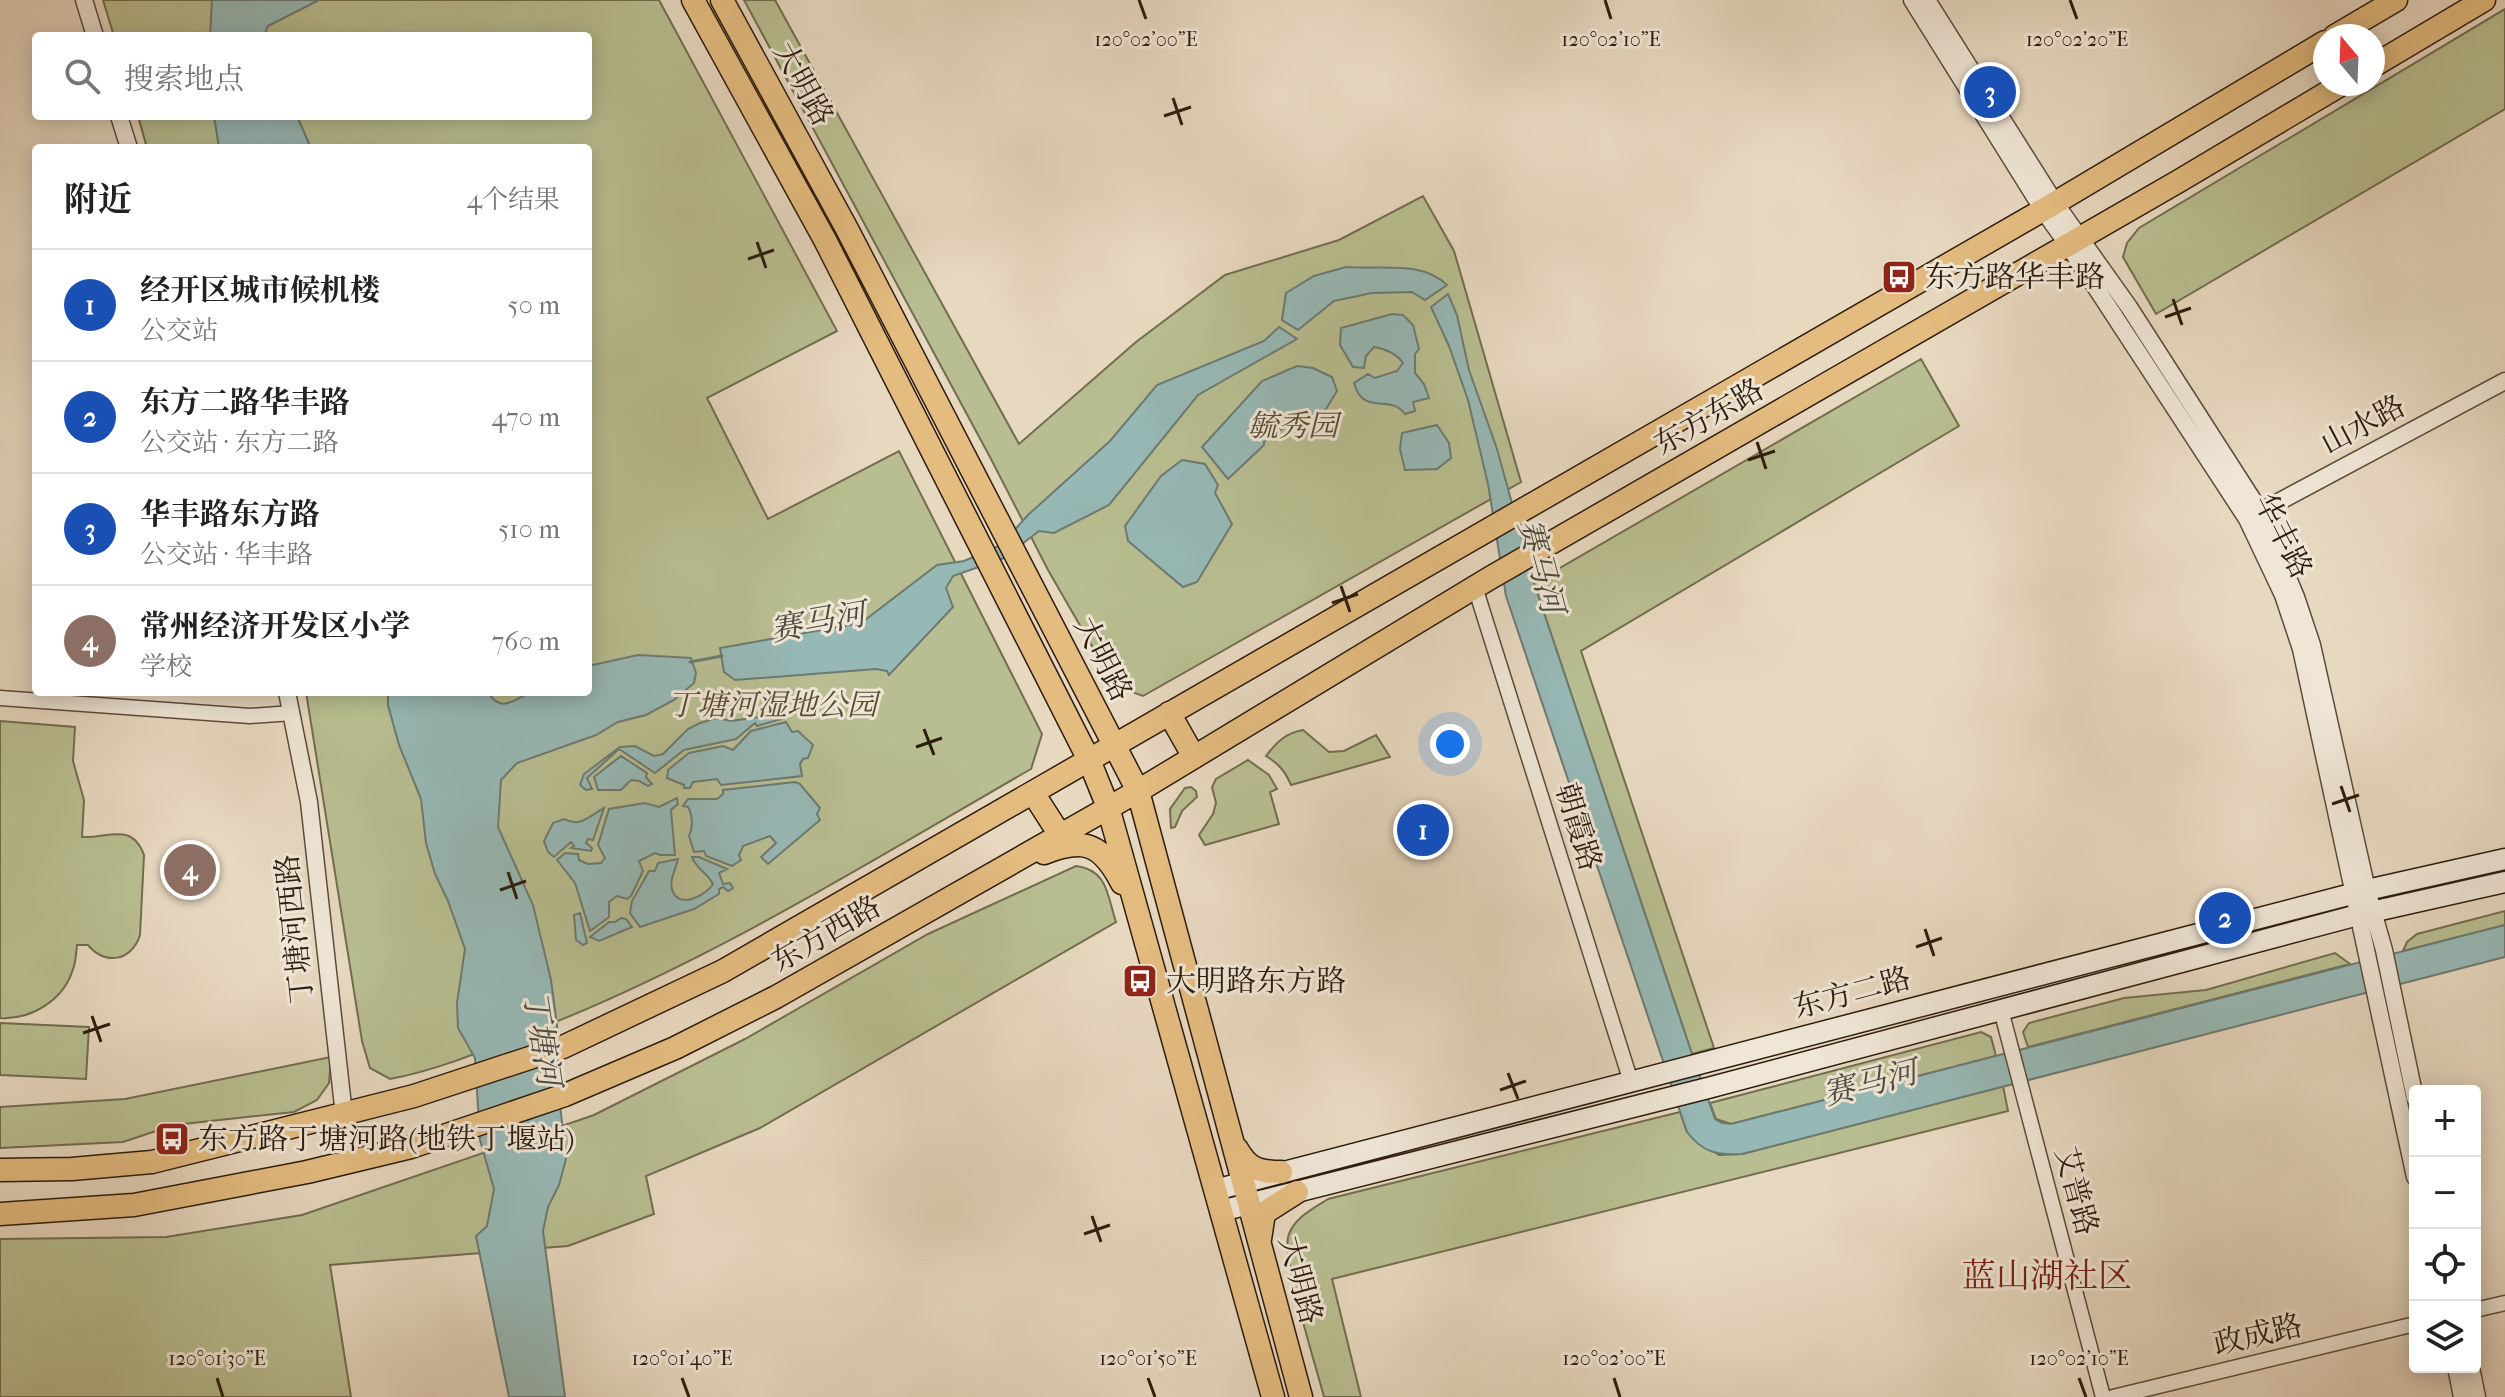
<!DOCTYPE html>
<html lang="zh">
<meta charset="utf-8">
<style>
body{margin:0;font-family:"IM FELL French Canon","Noto Serif SC",serif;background:#f2f2f2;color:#222}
.controls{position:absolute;right:24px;bottom:24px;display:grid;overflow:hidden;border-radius:8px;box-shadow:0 4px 20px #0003}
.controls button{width:72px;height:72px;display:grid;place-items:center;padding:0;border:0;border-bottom:2px solid #e0e0e0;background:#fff;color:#222;font:40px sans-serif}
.compass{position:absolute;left:2313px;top:24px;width:72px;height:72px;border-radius:50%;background:#fff;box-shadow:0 4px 20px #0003;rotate:341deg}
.you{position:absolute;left:1450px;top:744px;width:28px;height:28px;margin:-20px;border:6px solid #fff;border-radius:50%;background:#1a73e8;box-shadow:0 0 0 12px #1a73e833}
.badge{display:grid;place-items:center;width:52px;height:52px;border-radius:50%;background:#1a73e8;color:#fff;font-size:26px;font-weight:700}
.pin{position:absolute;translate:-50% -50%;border:4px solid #fff;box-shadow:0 2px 8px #0006}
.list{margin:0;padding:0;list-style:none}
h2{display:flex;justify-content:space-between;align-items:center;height:104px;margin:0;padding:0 32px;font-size:34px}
h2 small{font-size:26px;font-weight:400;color:#767676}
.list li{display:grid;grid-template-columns:52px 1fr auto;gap:24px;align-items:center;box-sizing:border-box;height:112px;padding:0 32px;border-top:2px solid #e0e0e0}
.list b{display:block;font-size:30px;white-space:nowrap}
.list p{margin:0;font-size:26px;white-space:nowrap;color:#767676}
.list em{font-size:26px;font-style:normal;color:#767676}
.icon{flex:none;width:44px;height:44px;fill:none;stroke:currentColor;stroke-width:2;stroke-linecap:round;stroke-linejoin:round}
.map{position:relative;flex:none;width:2505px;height:1397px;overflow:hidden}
.search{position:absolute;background:#fff;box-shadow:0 4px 20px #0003;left:32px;top:32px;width:560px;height:88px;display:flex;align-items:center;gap:20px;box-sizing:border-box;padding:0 28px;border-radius:8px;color:#767676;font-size:30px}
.panel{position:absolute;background:#fff;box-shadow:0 4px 20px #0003;left:32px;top:144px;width:560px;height:552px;border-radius:8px}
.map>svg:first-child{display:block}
</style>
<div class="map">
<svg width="2505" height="1397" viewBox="0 0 2505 1397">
<rect width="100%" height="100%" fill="#e7d8c0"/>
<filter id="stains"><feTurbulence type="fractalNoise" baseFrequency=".0025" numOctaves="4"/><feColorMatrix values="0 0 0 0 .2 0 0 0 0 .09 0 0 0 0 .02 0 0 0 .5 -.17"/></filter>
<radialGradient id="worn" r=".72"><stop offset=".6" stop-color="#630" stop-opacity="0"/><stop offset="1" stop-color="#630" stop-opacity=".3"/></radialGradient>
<path fill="#b8be91" stroke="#726d4f" stroke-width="2" d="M103,0H659L837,331L707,398L768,519L899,451L1042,734L1031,769C869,862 708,963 533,1031C485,1050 441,1069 390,1079L370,1068L362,1041L306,692H588V148H147L138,116H588V36H114Z
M744,0H775L1019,444L1136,342L1225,275L1339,240L1423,196L1454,251L1521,482L1143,696L1115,686L1048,570L991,459Z
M2505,9V109L2156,314L2123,257L2127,243L2139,228Z
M1921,359L1959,426L1581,651L1714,1048L1692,1054L1534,583Z
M0,721L75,727L73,761L84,800L82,837C106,839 132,821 144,855L140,935C132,961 105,966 88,945H77C76,953 76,962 73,969C64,1000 31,1020 0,1018Z
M1303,730L1329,752L1344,751L1376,735L1390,757L1291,785C1285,771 1279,764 1266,756C1276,743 1285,733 1303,730Z
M1248,760L1269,775L1277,789L1270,792L1279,824L1205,845L1199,835L1213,814L1216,803L1212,787L1216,779Z
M1191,787L1196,791L1197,797L1182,811L1175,827L1171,828L1170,809L1185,788Z
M1076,866C1108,870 1107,895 1116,922L760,1128L646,1176L654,1214L568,1246L330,1265L351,1397H0V1239L166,1237L302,1215L594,1115L745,1039L928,934Z
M2505,911V925L2403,951L2407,942L2417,934Z
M2335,953L2350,964L2028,1047L2023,1032L2029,1023L2124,998L2206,990Z
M0,1023L89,1027L86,1079L0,1075Z
M1981,1032L1991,1037L1996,1056L1731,1124L1716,1119L1710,1103Z
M331,1057L329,1083L317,1100L294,1112L174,1125L123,1142L0,1148V1107L125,1099Z
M2003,1086L2008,1111L1332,1279L1361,1397H1324C1316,1366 1283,1263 1288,1237C1293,1218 1314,1208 1328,1199L1680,1112L1687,1132L1719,1155L1742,1154Z"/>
<path fill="#97b9b6" stroke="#6d7a72" stroke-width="2" d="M212,0H319L268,26L264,36H210Z
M214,116H297L311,148H219Z
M1346,267C1380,270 1421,260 1447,285L1425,300L1412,292L1372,293L1334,301L1298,330L1282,320L1286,293L1314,276Z
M1448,294L1457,315L1469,370L1497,449L1534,583L1692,1054L1715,1119L1722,1123L1731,1124L2505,925V957L1742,1154C1717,1155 1703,1153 1687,1132L1506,596L1488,484L1468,400L1449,346L1431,307Z
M1392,314L1403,315L1413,325L1419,349L1415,354V373L1424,384L1429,398L1413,402L1415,411L1405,414C1390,393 1363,417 1354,383L1368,374L1375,378L1397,371L1403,363C1396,353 1386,349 1374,347L1366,356L1364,368L1353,367L1340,345L1341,328Z
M1279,327L1297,339L1198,395L1109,505L1054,533L1039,531L1004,558L953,576L946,588L953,607L889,675L887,671L876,669L735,680L724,672L720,648L861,623L937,565L964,561L1001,545L1028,515L1110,441L1157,385L1264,341Z
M1297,366L1313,368L1332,377L1337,391L1326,409L1313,418L1302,417L1289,424L1264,442V445L1228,479L1202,447L1262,381Z
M1437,425L1449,443L1451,458L1437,469L1405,470L1400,449L1402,433Z
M1182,460L1205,464L1218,485L1215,493L1232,524L1197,582L1183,587L1128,541L1125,526L1161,476Z
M638,655L691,658L696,673L694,683L674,700L646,715L618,722L596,735L517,763L501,780L498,827L533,905L551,980L560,1048L557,1077L566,1159L559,1185L548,1207L543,1231L565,1397H509L476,1236L487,1226L494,1189L480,1140L475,1058L458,1028L457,1003L465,949L448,901L435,874L426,843L421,799L399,745L388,705V693L488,692C503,717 517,695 534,692C551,689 571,692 588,692V666Z
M781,714L785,718L757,726L755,723L736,739L684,750L655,773L619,749L587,778L592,789L586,790L580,785L584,774L620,747L635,746L654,756L663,754L688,729L700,723L717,718L731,721Z
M786,722L792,732L798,731L813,745L808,758L803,759L800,764L802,776L721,785L717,779L693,782L690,788H684V785L667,778L668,770L689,753L723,746L733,750L751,731Z
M621,756L647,773L646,777L652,784L648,786L639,781L631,780L621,790H598L594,777Z
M795,782L800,784L820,808L817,814L820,820L768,864L761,857L776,843L770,836L743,846L739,855L741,860L732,866L706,856L704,851L694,852L689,836C693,828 693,816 688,807L683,806L688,799H717L723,794V790Z
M677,798L678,804L671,810L675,855H660L655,853L639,861L643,871L631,896L627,899L617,896L609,902V917L590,931L575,883L557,860L565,853L578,854L579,860L588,864L601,863L605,858L598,845L609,809L645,803L659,807Z
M604,808L593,840L588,839L586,843L592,848L591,851L571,848L574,846L571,842L554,857L548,852L544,841L553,823L564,819C581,828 589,816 604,808Z
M692,857H699L727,869L719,873L723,884L730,883L733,888L728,891L723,887L719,889V894L694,909L640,927L630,913L632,901L649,871H655L658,863L678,859C676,869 668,882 673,892C681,909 706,895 713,884C708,873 696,869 692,857Z
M580,913L587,943L583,945L576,940L574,915Z
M621,918L626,919L632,927L599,941L590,937L609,922H615Z"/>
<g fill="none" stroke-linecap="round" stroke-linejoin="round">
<path stroke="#6d7a72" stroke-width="3" d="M690,662L722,656"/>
<g stroke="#5c4b3a" stroke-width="17">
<path id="minor" d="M1475,587L1631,1082
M0,698L250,716L292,713
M2001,1010L2103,1397
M2475,1310L2505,1303
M2113,1397L2415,1324"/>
</g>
<g stroke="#5c4b3a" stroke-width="19">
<path id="tertiary" d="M84,0L95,36
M1912,0L2043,210L2068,245L2247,519L2283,595L2301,649L2415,1177
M1927,0L2055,203L2129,307L2260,511L2296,597L2312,645L2367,890L2384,950L2415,1098
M119,116L129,148
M2252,516L2505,381
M287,692L309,802L344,1115L352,1161
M2456,1367L2462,1397
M2471,1367L2477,1397"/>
</g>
<g stroke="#2d1c0d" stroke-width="23">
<path id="secondary" d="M1215,1190L2367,890L2505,859
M1221,1211L1708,1088L2358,915L2505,882"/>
</g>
<g stroke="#2d1c0d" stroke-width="25">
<path id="primary" d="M693,0L825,240L1089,760L1108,807L1273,1397
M722,0L847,229L1138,791L1301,1397
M2335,36L2396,0
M2373,66L2484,0
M1169,713L1194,757
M1033,793L1060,835
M1044,853C1085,837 1102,844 1122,883
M1237,1149C1248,1169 1259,1172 1281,1172
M0,1170L72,1169L152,1162L414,1096L563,1047L723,971L2055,203L2325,42
M0,1214L134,1205L307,1172L411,1147L565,1095L675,1048L776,997L1138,791L1490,578L2179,181L2342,84
M1260,1239L1264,1213L1297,1192"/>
</g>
<use href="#minor" stroke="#efe6d6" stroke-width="14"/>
<use href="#tertiary" stroke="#efe6d6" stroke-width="16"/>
<use href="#secondary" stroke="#efe6d6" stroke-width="20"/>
<use href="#primary" stroke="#e4bc80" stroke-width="22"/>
</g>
<path fill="none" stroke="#2d1c0d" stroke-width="3" d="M1139,0L1146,19M1605,0L1611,19M2070,0L2077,19M1173,98L1182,125M1164,116L1191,107M757,242L766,268M748,259L774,250M2173,299L2182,325M2165,317L2191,308M1757,442L1766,469M1748,460L1775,451M1341,586L1350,612M1332,603L1358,594M924,729L934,755M916,747L942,738M2341,786L2350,812M2332,804L2359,795M508,872L517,899M500,890L526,881M1925,929L1934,956M1916,947L1942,938M92,1016L101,1042M83,1033L110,1024M1508,1073L1518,1099M1500,1090L1526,1081M1092,1216L1101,1242M1084,1234L1110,1225M217,1378L223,1397M682,1378L689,1397M1148,1378L1155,1397M1614,1378L1620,1397M2079,1378L2086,1397"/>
<defs>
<g id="bus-square" transform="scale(1.8)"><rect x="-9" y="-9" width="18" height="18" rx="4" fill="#8f2418" stroke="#efe6d6"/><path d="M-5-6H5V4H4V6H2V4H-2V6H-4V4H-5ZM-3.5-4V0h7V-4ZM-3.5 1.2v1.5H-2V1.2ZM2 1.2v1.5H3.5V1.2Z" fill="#fff"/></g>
</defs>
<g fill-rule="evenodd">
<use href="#bus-square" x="1899" y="277"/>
<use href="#bus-square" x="1140" y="981"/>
<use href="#bus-square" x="172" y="1139"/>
</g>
<g text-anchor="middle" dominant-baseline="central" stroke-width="6" stroke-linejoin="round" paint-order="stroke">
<g font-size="30" fill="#2d1c0d" stroke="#efe6d6">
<text transform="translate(803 84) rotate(61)">大明路</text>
<text transform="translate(1709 417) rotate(-30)">东方东路</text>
<text transform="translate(2363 425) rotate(-28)">山水路</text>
<text transform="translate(2283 536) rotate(63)">华丰路</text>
<text transform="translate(1103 659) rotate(63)">大明路</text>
<text transform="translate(1578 827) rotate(73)">朝霞路</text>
<text transform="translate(295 929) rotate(-96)">丁塘河西路</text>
<text transform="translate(826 934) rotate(-30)">东方西路</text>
<text transform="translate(1852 993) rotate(-15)">东方二路</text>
<text transform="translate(2076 1191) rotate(75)">艾普路</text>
<text transform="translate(1300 1280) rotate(75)">大明路</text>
<text transform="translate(2258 1335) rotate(-13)">政成路</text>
</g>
<g font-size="30" fill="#2d1c0d" stroke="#efe6d6" text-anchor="start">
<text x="1925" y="277">东方路华丰路</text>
<text x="1166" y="981">大明路东方路</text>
<text x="198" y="1139">东方路丁塘河路(地铁丁堰站)</text>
</g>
<g font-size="30" font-style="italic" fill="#574d35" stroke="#efe6d6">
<text x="1293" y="426">毓秀园</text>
<text x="772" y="705">丁塘河湿地公园</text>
</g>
<g font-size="32" font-style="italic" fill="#4d4b40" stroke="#efe6d6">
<text transform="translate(1541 566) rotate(75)">赛马河</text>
<text transform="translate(818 622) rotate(-10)">赛马河</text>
<text transform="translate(542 1038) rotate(81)">丁塘河</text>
<text transform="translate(1870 1083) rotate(-14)">赛马河</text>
</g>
<g font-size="34" fill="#7a1f14" stroke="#efe6d6">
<text x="2047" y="1276">蓝山湖社区</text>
</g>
</g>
<g font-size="20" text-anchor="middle" fill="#2d1c0d" stroke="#efe6d6" stroke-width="6" stroke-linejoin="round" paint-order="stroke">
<text x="1146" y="46">120°02'00"E</text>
<text x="1611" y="46">120°02'10"E</text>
<text x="2077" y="46">120°02'20"E</text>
<text x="217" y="1365">120°01'30"E</text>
<text x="682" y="1365">120°01'40"E</text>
<text x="1148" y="1365">120°01'50"E</text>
<text x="1614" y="1365">120°02'00"E</text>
<text x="2079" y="1365">120°02'10"E</text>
</g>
<rect width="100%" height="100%" filter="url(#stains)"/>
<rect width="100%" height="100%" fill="url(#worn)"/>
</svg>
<div class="controls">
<button>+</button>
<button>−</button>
<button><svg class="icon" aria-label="locate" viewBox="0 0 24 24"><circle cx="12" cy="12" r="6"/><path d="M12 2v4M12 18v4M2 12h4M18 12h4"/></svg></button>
<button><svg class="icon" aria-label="layers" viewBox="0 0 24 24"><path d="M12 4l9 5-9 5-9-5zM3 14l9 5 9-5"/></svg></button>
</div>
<svg class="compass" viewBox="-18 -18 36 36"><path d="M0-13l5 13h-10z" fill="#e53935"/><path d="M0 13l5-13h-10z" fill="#767676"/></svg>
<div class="you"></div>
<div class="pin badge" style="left:1423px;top:830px;background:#1a4fb4">1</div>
<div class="pin badge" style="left:2225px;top:918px;background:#1a4fb4">2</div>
<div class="pin badge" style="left:1990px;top:92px;background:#1a4fb4">3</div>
<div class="pin badge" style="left:190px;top:870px;background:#8d6e63">4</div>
<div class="search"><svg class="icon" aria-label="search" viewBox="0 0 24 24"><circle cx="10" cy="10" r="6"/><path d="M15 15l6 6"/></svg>搜索地点</div>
<section class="panel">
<h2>附近<small>4个结果</small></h2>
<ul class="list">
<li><span class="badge" style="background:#1a4fb4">1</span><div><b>经开区城市候机楼</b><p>公交站</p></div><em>50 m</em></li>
<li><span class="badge" style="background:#1a4fb4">2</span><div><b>东方二路华丰路</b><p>公交站 · 东方二路</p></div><em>470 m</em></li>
<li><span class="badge" style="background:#1a4fb4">3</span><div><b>华丰路东方路</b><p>公交站 · 华丰路</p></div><em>510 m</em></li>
<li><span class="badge" style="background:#8d6e63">4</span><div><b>常州经济开发区小学</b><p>学校</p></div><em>760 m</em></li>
</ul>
</section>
</div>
